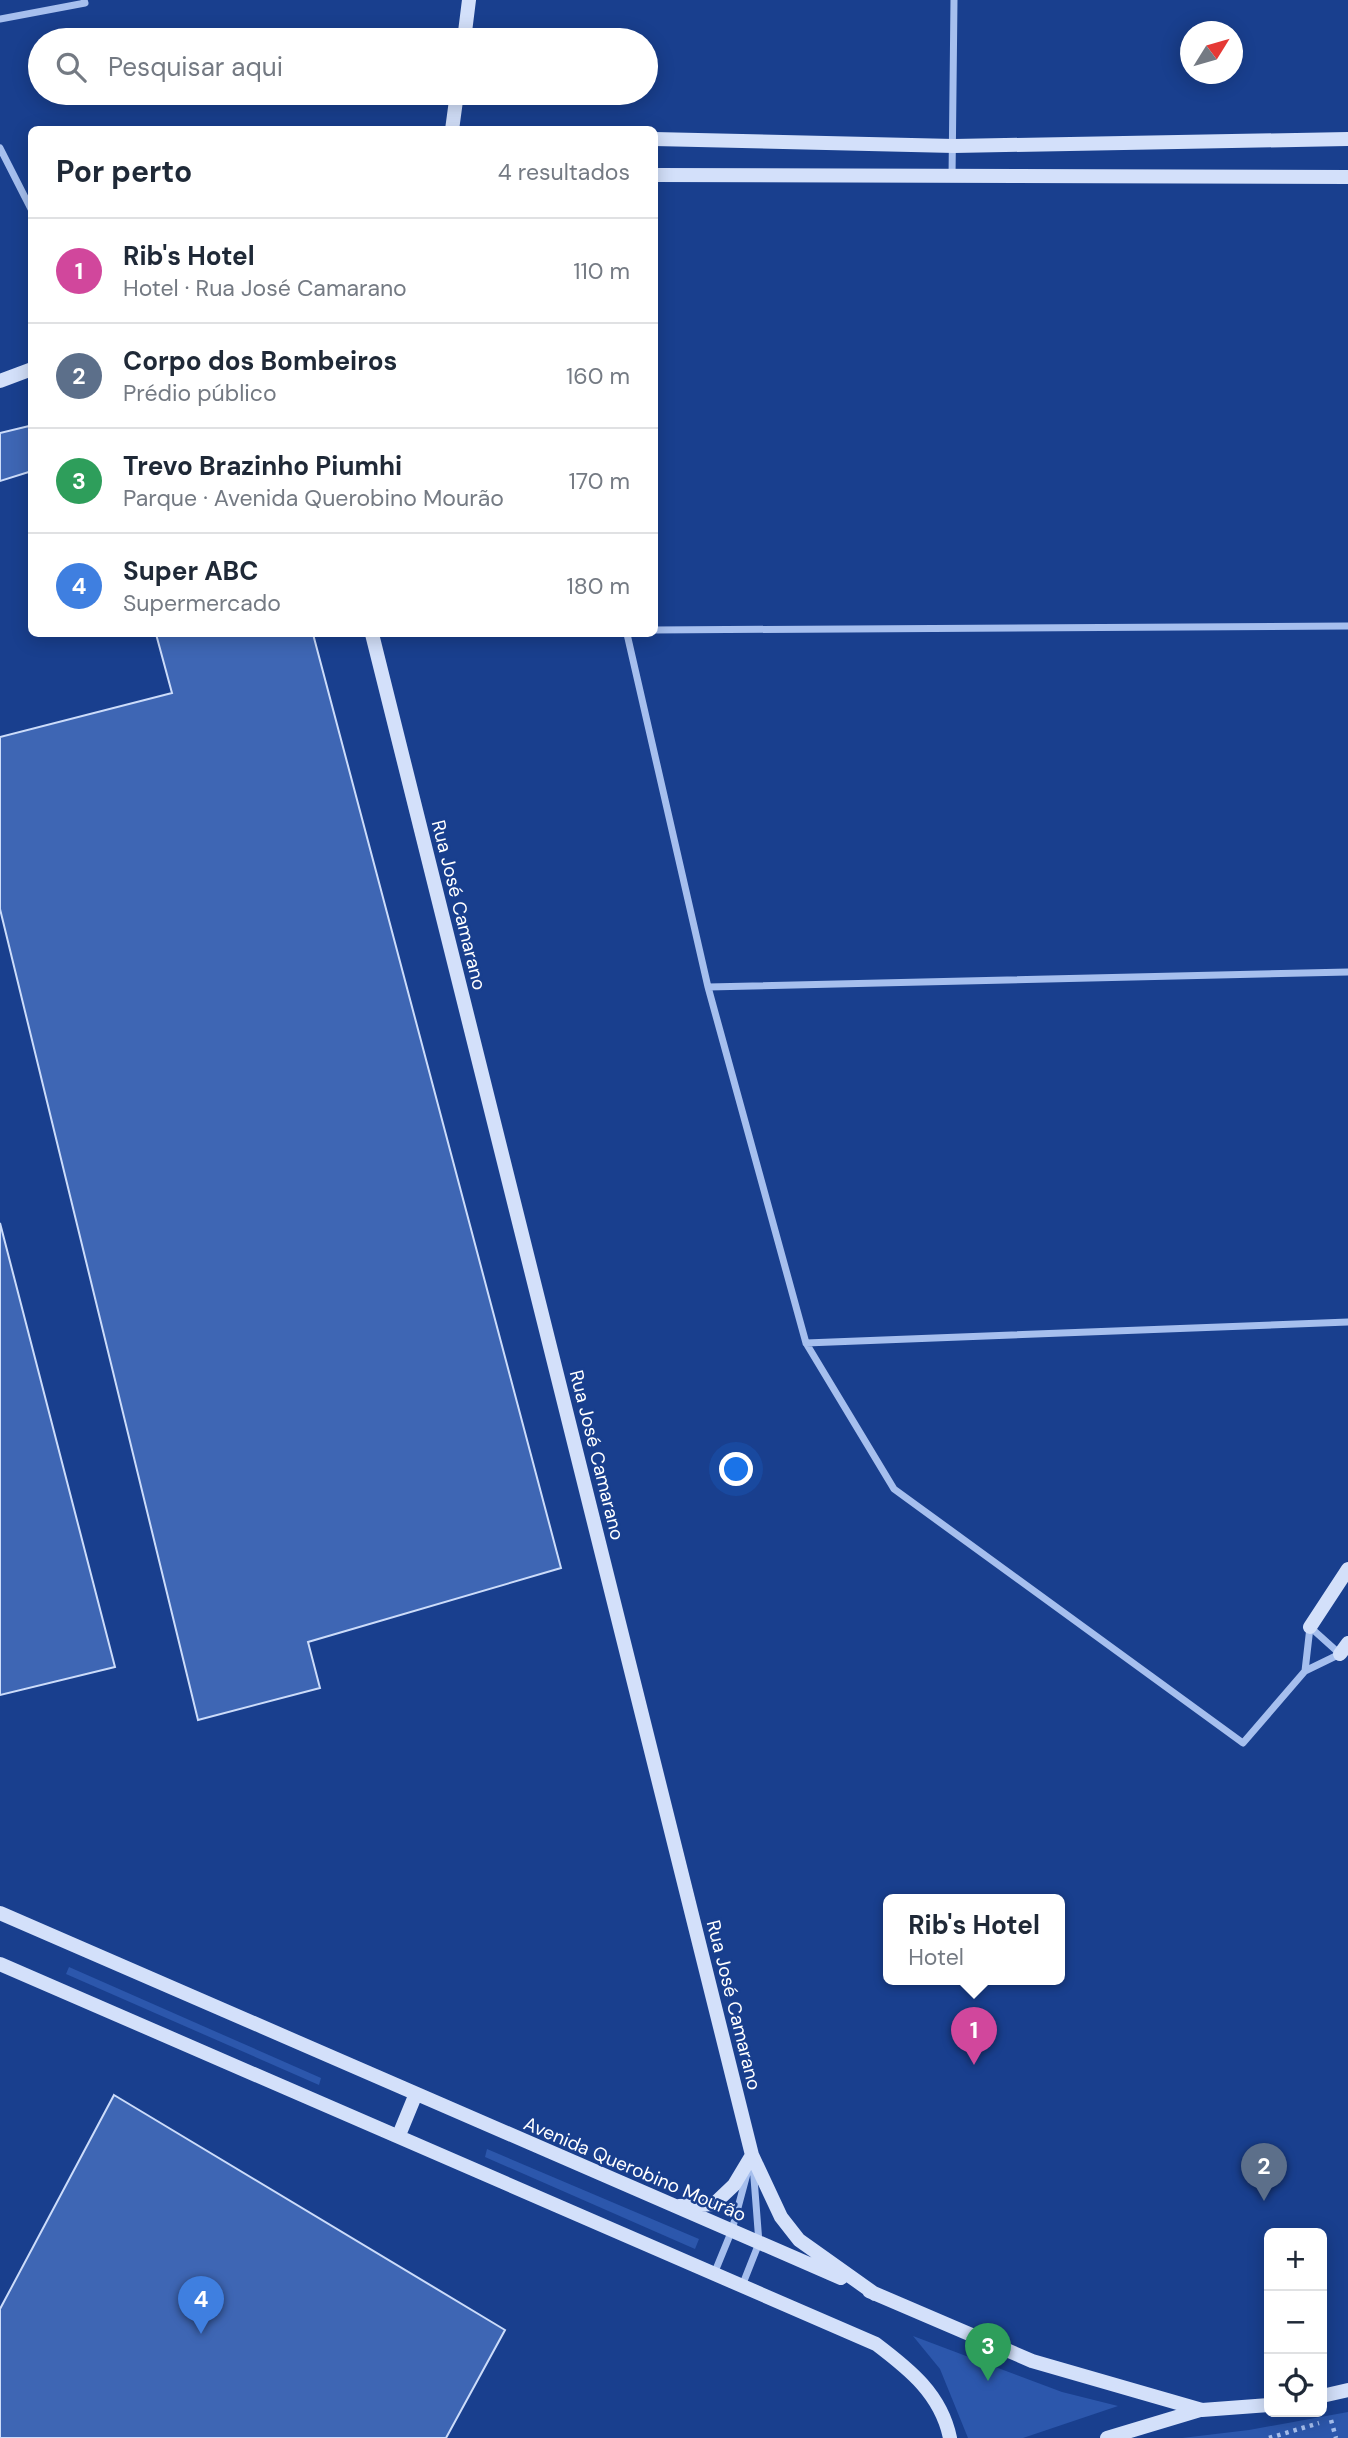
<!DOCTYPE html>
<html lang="pt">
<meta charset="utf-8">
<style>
body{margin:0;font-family:"DM Sans",sans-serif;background:#f2f2f3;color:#1f2937}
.controls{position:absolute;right:21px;bottom:21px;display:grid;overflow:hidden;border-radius:10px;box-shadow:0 4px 18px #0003}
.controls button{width:63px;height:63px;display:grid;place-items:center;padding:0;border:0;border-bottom:2px solid #e0e1e3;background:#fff;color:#1f2937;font:35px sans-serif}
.compass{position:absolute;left:1180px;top:21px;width:63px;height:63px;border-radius:50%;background:#fff;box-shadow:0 4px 18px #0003;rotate:53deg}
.you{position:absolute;left:737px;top:1470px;width:24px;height:24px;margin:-18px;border:5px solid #fff;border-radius:50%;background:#1a73e8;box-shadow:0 0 0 10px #1a73e833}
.badge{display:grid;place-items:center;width:46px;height:46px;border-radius:50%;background:#0b8043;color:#fff;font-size:23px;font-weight:700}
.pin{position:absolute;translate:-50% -58px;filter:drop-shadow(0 2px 4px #0008)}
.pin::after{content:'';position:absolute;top:37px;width:24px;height:21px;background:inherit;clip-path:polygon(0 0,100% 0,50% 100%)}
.popup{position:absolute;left:883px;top:1894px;width:182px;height:91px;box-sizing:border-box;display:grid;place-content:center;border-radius:10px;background:#fff;filter:drop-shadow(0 2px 5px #0005);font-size:23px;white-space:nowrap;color:#747a83}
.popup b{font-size:26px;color:#1f2937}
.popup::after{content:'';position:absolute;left:50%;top:100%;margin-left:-14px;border:14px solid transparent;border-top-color:#fff}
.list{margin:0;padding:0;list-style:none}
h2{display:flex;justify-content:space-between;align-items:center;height:91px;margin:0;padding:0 28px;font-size:30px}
h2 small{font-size:23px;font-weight:400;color:#747a83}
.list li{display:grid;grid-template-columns:46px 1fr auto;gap:21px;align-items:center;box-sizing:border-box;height:105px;padding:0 28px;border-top:2px solid #e0e1e3}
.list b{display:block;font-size:26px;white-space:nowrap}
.list p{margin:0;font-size:23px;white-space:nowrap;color:#747a83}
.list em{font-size:23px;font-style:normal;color:#747a83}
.icon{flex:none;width:38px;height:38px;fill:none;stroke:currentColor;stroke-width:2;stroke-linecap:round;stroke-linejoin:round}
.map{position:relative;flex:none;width:1348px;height:2438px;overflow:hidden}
.search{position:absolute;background:#fff;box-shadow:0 4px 18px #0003;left:28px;top:28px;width:630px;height:77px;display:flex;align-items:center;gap:18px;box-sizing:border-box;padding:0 24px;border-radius:38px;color:#747a83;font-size:26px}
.panel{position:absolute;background:#fff;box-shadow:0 4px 18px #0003;left:28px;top:126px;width:630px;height:511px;border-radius:10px}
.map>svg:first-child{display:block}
</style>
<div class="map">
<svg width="1348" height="2438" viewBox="0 0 1348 2438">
<rect width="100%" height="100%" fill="#193f8e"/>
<path fill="#2c57ac" d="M69,1967L321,2078L319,2085L66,1974Z
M487,2149L699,2239L695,2249L485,2157Z
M913,2336L1062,2392L1118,2406L1023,2438H968L940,2369Z
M1348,2412V2438H1182L1249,2430Z"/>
<path fill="#3e66b4" stroke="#ccdcfa" stroke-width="2" d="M29,426L32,471L0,481V433Z
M156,634H313L561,1568L308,1642L320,1688L198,1720L0,909V737L172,693Z
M0,1223L115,1667L0,1695Z
M114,2095L505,2330L446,2438H0V2309Z"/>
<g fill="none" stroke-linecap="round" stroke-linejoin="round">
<path stroke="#a6bfee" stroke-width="4.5" stroke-dasharray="3.5 5" stroke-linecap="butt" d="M1331,2420L1336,2438
M1269,2438L1319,2423"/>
<path stroke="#a6bfee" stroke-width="7" d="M0,19L85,3L84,0
M0,148L32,211
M952,178L954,0
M654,630L1348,626
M627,634L708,987L806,1343L894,1489L1243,1743L1305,1671L1340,1654
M708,987L1348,972
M806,1343L1348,1322
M1310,1627L1340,1654
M1305,1671L1310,1627
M714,2274L732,2230L748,2170
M742,2286L759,2243L753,2165"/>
<path stroke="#d3e0fa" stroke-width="14" d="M464,40L469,0
M452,130L457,93
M654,139L954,146L1348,139
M654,175L1348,177
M0,381L32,369
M372,634L752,2155L781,2217L799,2240L875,2294
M1310,1627L1348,1569
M1340,1654L1348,1643
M0,1913L841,2278
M0,1964L876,2344C909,2369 941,2394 950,2438
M399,2135L415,2096
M679,2206L714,2204L734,2185L752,2155
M869,2291L1032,2361L1202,2410L1269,2405
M1322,2396L1348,2390
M1107,2438L1200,2410"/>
</g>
<g text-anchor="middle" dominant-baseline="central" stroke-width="5" stroke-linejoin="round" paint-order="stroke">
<g font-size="19" fill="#fff" stroke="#193f8e">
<text transform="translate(459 905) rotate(76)">Rua José Camarano</text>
<text transform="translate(597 1455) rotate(76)">Rua José Camarano</text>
<text transform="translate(734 2005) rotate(76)">Rua José Camarano</text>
<text transform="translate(635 2169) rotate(23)">Avenida Querobino Mourão</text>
</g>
</g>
</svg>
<div class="controls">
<button>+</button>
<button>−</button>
<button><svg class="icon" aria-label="locate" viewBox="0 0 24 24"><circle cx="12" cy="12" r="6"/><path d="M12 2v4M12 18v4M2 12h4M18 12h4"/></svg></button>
</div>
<svg class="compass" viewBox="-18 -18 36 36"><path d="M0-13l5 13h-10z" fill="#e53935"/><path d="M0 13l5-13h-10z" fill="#747a83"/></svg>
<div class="you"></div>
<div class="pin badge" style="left:974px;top:2065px;background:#d1479c">1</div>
<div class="popup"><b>Rib's Hotel</b>Hotel</div>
<div class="pin badge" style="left:1264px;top:2201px;background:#5c6f8a">2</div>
<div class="pin badge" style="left:988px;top:2381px;background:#2e9e5b">3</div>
<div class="pin badge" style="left:201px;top:2334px;background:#3f7fe0">4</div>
<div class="search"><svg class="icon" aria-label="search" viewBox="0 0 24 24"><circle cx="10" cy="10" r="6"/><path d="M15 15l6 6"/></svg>Pesquisar aqui</div>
<section class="panel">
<h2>Por perto<small>4 resultados</small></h2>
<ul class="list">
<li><span class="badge" style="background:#d1479c">1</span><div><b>Rib's Hotel</b><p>Hotel · Rua José Camarano</p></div><em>110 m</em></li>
<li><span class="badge" style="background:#5c6f8a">2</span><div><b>Corpo dos Bombeiros</b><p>Prédio público</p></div><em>160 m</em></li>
<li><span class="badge" style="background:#2e9e5b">3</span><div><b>Trevo Brazinho Piumhi</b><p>Parque · Avenida Querobino Mourão</p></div><em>170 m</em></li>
<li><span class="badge" style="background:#3f7fe0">4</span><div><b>Super ABC</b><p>Supermercado</p></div><em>180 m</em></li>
</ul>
</section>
</div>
